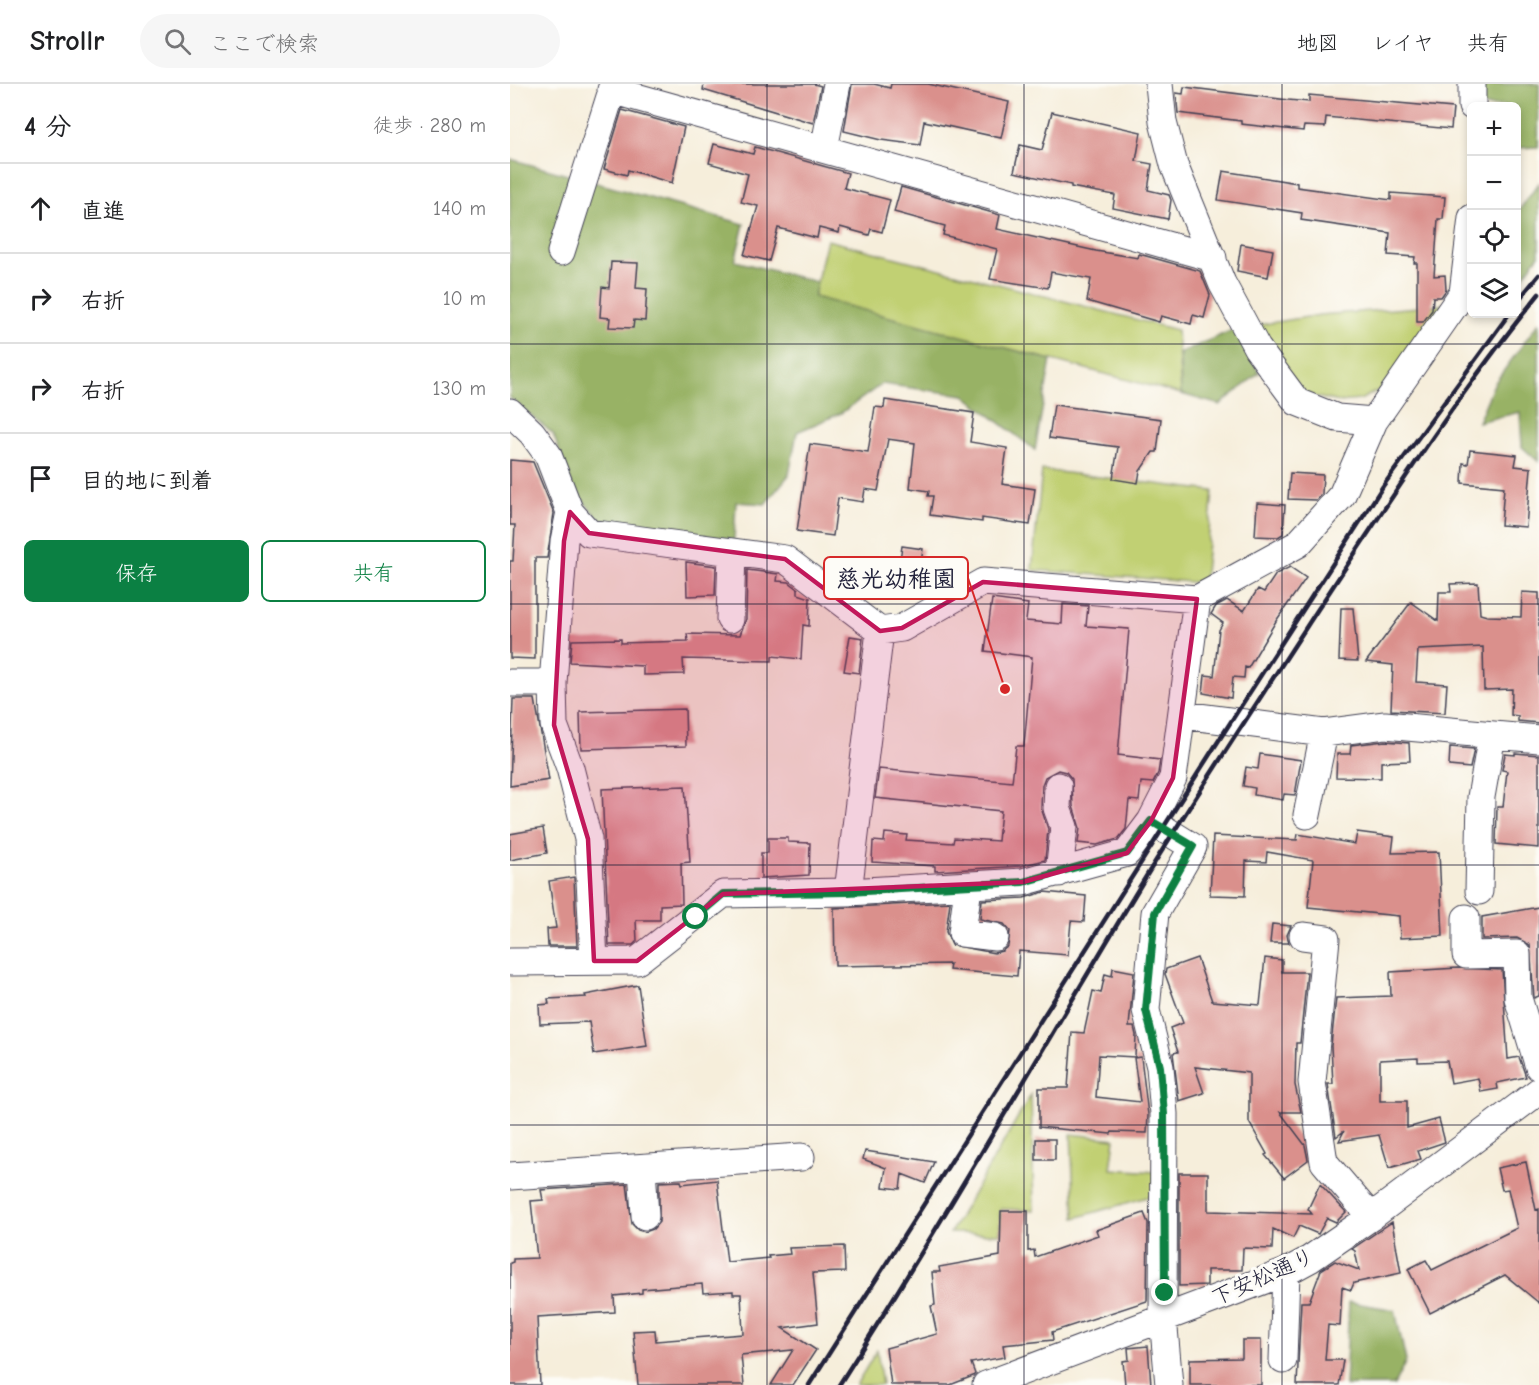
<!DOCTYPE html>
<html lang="ja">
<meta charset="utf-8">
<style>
body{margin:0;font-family:"Comic Neue","Klee One",sans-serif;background:#f6f6f6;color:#202124}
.controls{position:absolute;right:18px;top:18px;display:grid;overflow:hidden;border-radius:9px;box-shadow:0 3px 9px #0003}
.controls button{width:54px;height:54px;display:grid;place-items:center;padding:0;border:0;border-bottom:2px solid #e0e0e0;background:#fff;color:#202124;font:30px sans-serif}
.stop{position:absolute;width:18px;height:18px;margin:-14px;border:4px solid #0b8043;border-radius:50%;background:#fff}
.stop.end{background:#0b8043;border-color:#fff;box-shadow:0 2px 6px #0008}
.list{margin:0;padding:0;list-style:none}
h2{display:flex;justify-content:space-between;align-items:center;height:78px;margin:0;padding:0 24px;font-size:26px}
h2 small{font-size:20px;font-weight:400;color:#757577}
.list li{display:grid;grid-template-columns:39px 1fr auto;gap:18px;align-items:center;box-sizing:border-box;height:90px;padding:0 24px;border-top:2px solid #e0e0e0}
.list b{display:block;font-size:22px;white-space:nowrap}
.list em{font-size:20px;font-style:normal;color:#757577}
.actions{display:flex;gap:12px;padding:18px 24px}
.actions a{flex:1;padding:14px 0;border:2px solid #0b8043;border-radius:9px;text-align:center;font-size:21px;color:#0b8043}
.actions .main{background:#0b8043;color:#fff}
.icon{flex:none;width:33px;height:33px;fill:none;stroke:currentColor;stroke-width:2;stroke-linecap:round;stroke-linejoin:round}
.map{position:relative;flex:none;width:1029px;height:1301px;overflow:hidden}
header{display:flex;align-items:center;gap:36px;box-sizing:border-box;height:84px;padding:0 30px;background:#fff;border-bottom:2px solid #e0e0e0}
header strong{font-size:28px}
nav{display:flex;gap:33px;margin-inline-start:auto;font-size:21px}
.search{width:420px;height:54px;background:#f6f6f6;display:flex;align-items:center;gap:15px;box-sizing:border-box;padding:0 21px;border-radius:33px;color:#757577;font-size:22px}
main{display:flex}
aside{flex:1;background:#fff}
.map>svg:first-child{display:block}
</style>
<header>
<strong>Strollr</strong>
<div class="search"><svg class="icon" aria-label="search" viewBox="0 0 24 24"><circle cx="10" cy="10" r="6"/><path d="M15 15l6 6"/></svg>ここで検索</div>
<nav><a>地図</a><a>レイヤ</a><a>共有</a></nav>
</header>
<main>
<aside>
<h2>4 分<small>徒歩 · 280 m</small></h2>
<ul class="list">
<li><svg class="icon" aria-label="ahead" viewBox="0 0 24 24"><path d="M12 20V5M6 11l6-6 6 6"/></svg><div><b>直進</b></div><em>140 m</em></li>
<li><svg class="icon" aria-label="right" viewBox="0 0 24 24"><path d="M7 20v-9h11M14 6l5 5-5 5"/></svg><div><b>右折</b></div><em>10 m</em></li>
<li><svg class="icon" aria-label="right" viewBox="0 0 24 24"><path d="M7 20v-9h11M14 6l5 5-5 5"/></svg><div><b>右折</b></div><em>130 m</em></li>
<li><svg class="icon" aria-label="arrive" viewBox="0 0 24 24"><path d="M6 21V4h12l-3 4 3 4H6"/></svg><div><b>目的地に到着</b></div></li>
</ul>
<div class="actions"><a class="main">保存</a><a>共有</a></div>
</aside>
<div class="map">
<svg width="1029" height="1301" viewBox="0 0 1029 1301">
<rect width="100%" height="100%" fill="#fdfcf7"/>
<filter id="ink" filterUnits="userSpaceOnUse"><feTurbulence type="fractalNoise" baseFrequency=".0167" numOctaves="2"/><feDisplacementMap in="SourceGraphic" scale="12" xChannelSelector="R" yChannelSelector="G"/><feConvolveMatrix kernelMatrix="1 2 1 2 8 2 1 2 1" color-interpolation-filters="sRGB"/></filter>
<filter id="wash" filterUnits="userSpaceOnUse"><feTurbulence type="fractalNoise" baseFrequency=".008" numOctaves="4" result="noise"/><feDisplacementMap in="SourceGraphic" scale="24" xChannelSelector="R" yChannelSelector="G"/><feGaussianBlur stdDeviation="1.35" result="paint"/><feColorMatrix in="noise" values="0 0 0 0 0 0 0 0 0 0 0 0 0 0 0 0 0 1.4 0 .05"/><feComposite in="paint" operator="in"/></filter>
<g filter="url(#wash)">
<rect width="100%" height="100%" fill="#f6eedb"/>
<path fill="#c1d073" stroke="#727957" stroke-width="1.5" d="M317,156L667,246L671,310L303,213Z
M935,221L871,305L850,316L830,318L801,312L790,306L742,242L810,231Z
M532,386L703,407L694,499L522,486Z
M521,1011L524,1126L490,1125V1150L440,1149Z
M561,1050L605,1055L601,1085L646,1088L648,1110L565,1134Z
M367,1266L372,1301H346Z"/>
<path fill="#98b265" stroke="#5d6a50" stroke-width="1.5" d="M969,0H1029L1028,63L1007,64L1006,22H969Z
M0,75L234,140L225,177L307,198L304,213L541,276L525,366L454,311L372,300L331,329L287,348L279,391L255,420L226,418L224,456L92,438L64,407L43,350L0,314Z
M1029,99V171L1007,200V129Z
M1029,238V378L1012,363L1010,328L968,338L984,300Z
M727,244L749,289L710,321L671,310L670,269Z
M839,1218L885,1226L896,1277L884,1301H835Z"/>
<g id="blocks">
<path fill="#da908c" d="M194,0H304L311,2L303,39L193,6Z
M342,0H364L380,4L381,0H418L499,18L491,54L414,37L410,61L371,56L334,47Z
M674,3L778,16L799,18V11L943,24L941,45L816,33L815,43L794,42L793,47L731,40V37L668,29L666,9L673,10Z
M112,26L174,43L162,99L118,86L117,91L94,85Z
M542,28L631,48L626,77L642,80L638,106L659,111L661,116L658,135L603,124L605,111L561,103V101L504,88L510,61L532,66Z
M204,60L243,70L245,63L338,89L334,104L380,116L372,148L361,145L359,151L330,143L329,149L309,144L307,154L268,144L259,177L234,171L248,122L231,118L238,90L199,79Z
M713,87L787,99V103L881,116V109L935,113L933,135H928L924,192L935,191L936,206L931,213H923L922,226L913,238H907V179H904L905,173L878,171L880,149L791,136L792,129L708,116Z
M391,103L490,131L487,145L586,167L628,174L629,170L690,187L700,211L694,234L683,231L681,240L651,232L649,238L577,217L581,195L541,188L538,204L480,195L487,165L433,151L435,142L384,128Z
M731,160L763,166L758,193L727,187Z
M101,178L128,179L126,204L137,205L135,237L124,236L123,244L99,243L100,234L90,233L92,203L99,204Z
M375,316L464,329L460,358L497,364L492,400L525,405L520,441L472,434V438L420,431L423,412H418L419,407L400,404L405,359L378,355L368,407L355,405L353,418L328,414L323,452L287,447L300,360L358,368L365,323L374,324Z
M544,321L651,335L647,368H643L630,387L628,399L603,395L608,363L539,354Z
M960,366L1007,371L1005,382L1021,384L1016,443L991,441L994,403L952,399L953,379L958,380Z
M0,376L23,378L44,429L37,474H25V575L0,574V477H3L5,441H0Z
M780,389L813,391L812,410L806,416L778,415Z
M747,419L775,421L773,450L768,453L745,452Z
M392,462L413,465L410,486L389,483Z
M176,478L206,482L205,511L177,512Z
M780,483L796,494L766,537L738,584L735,583L734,594L723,593L721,614L693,609L695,591L704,592L709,546L713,539L701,530L706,522L717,516L734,527L748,505L754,508L766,490Z
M237,486L268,490L267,497L279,498L288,505V510L300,514L299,542L293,541L291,575L262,572V577L173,575L174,590L133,591V582L60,578L62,556L111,555V559L178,557L177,550L230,551L236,535Z
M968,499L970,530L977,532L1011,533L1012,508L1029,509V639L1008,637V632L1001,631L1002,605L974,606L973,563L908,566L906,598L937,600L935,629L881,626L883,581L856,578L901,518L928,537L929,508H941L940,500Z
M482,515L518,520L516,537L552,540L553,520L578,522L576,542L619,545L608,671L650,676L648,689L643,699L631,698L629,717L619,716L616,745L608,755L587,761L568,759L570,744L563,722L562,695L556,688L548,686L535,693L532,701L531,724L538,745L535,776L510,782L425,787V782L362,778L363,757L374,758L375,749L397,751L396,756L443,759L444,754L488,757L491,727L365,714L369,685L502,698L506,662H514L522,573L475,567Z
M831,524H843L848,577L829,576Z
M340,552L353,554L349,589L334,587Z
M3,615H25L39,696L0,702Z
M175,625L176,662L71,665L70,628Z
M875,657L899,659L900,677L871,678V694L826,693L827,670H840L841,661Z
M940,663L964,665L960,684L939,682Z
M1005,669L1029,671V764L986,760L987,723H993L997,687L992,686L995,670L1005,671Z
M750,670L791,676L785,711L774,710L773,716L744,711L745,704L733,702L736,683L748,685Z
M175,702L180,778L171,779L172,820L150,821V836H126L127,857L123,861H99L92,705Z
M33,744L37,769L0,776V750Z
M847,748L884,753L882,769L929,768L933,852L890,854L889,832L798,823L803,776L757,768L756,778L736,777L735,812L700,811L703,752L787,756L788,750L845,760Z
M258,754H278V758L300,759L299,791L251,794V769H258Z
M64,793L67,862H38L37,845L46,844L39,797Z
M534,808L576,812L574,838L561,837L558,871L509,867L507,892L439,886L440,880L325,882L324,824L440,818L436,848L442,861L484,869L492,867L498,862L500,847L494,840L470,835L472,816L514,814Z
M1029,823V912L1024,914L1020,861L1007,854L972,855V833Z
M762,840L781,842L777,851L779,859H760Z
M687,874L702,917L750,921L755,874L772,876V888H797L790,959H786L785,1001L791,1028H770L795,1061L798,1076L774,1094L755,1071L757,1070L739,1038V989L685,983L694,1009L669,1017L663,969L668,968L660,944L673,939L655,890L656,885Z
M603,884L624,888L619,943H624L626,951L625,973L589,971L586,1013L630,1018L624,974L631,973L638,1031L637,1049L602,1048L601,1050L529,1043V1004H558L562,948L574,949L583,907L591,909L595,890L602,892Z
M948,884L992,886L998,975L1009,973L1016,993L987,999L988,1005L971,1008L968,994L941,999L937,977L908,978V974L870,976V1017H897V1044L929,1035L935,1058L908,1067L911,1075L879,1084L869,1051L829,1057L834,1047L826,1053L818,1000H823L821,962L826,914L881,912L880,888Z
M128,901L137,962L84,970L79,938L30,940L29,921L39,920L38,915L76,913L75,911Z
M526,1055H545V1076H526Z
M355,1067L395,1073L424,1078L415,1099L392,1090L390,1105L373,1103L376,1084L353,1075Z
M1016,1078L1026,1126L1029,1125V1219L995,1191L920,1229L898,1185L916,1176L922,1186L1007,1144L998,1105L992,1106L987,1084Z
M669,1089H698V1127L802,1130L798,1125L810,1100L836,1128L826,1138L817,1134L808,1150L789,1142L783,1154L763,1145L762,1165L733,1164L732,1186H697V1201L669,1202Z
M207,1096L217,1178L259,1174L258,1172L280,1170L279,1164L334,1162L335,1188L303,1189L308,1239L272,1244L306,1266L283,1301H261L283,1266L231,1271L234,1301H128L123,1247L145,1246L146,1257L233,1250L231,1210H223V1207L193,1209L192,1200L132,1205V1209L104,1212L105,1228L27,1233L30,1301H0V1179L3,1178V1175L27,1174L21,1117L33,1116L31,1106L117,1100L122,1140L128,1146L135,1148L143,1145L149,1138V1098L171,1097L172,1100Z
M491,1127H518V1167L524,1166L525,1173L588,1151L586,1146L634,1129L638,1139L637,1217L542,1248L543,1256L493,1261L495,1273L461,1279L465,1290L463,1292L440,1301H381L376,1264L427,1250L421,1222L425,1221L422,1188H430L429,1183L490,1172Z
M882,1138L891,1189L844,1199L841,1206L832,1203L830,1242L818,1241L815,1276H833L829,1301H787L791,1218H799L811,1186L825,1177L849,1186L845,1167L842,1165Z
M732,1256H751V1301H680V1275L732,1274Z
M638,1262L641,1301H615L613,1277L619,1276L618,1264Z"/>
</g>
</g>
<g filter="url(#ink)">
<use href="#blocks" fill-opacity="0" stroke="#424153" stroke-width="1.5"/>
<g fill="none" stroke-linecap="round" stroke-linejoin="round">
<g stroke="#424153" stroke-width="29">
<path id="minor" d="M649,0L653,38L664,81L712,199L747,264L787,318L827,334L864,337
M101,6L703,174
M962,22V0
M314,65L327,0
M51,168L104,0
M0,328L22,349L38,371L60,428L79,449L275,475L370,547L338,808
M60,428L54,457L43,599L44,641L60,684L78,755L84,877
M220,535L222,468
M370,547L392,544L473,498L687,515L788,460L832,411L864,337L953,209L962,134
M0,599H43
M673,631L814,649L875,641L1029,655
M548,702L547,724L554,743L549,789
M797,731L814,649
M641,737L683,763L645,829L636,926L650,983L654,1030L653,1233L659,1301
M458,803L452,849L485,853
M969,807L971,713L982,651
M956,834V871L1007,870L1008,914L1029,983
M793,852L816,855L802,998L814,1078L861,1133
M0,878L127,877L213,810L338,808L513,798L617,769L641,737L663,694L687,515
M132,1084L135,1132
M0,1092L291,1073
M773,1276L776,1188
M476,1301L776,1188L800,1175L861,1133L1029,1007"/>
</g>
<use href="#minor" stroke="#fff" stroke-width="27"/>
<path stroke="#22223b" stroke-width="4.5" d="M1006,219L1029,191
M299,1301L702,667L873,402L999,230
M329,1301C433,1138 529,970 629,804C686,710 748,618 808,525C879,418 948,310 1029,210"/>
</g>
</g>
<g fill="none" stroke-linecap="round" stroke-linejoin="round" filter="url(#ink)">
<path stroke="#0b8043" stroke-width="8" d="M186,833L213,810L338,808L513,798L617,769L641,737L683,762L645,829L636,926L650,983L654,1030L655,1209"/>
</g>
<path fill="#c2185b" fill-opacity="0.2" stroke="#c2185b" stroke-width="4.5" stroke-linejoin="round" d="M60,428L79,449L275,475L370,547L392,544L473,498L687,515L663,694L641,737L617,769L513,798L213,810L127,877H84L78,755L44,641L54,457Z"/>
<path fill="none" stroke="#22223b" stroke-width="1.5" stroke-opacity="0.55" d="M257,0V1301M514,0V1301M772,0V1301M0,260H1029M0,520H1029M0,781H1029M0,1041H1029"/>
<g text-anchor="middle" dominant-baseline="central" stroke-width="6" stroke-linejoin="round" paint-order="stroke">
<g font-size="22" fill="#22223b" stroke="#fdfcf7">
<text transform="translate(753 1193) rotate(-24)">下安松通り</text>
</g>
</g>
<path fill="none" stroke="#d62828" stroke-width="2" d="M495 605L458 494"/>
<circle fill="#d62828" stroke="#fdfcf7" stroke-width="2" cx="495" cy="605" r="6"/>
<rect fill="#fdfcf7" stroke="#d62828" stroke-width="2" x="314" y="473" width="144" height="42" rx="6"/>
<g font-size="24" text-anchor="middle" font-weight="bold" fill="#22223b">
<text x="386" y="503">慈光幼稚園</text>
</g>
</svg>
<div class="controls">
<button>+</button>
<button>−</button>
<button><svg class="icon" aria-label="locate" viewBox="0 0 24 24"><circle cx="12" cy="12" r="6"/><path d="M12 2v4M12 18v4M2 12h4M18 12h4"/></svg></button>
<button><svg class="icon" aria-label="layers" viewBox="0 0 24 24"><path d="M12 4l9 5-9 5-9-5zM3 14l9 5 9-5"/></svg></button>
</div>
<div class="stop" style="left:186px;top:833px"></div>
<div class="stop end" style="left:655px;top:1209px"></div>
</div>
</main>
